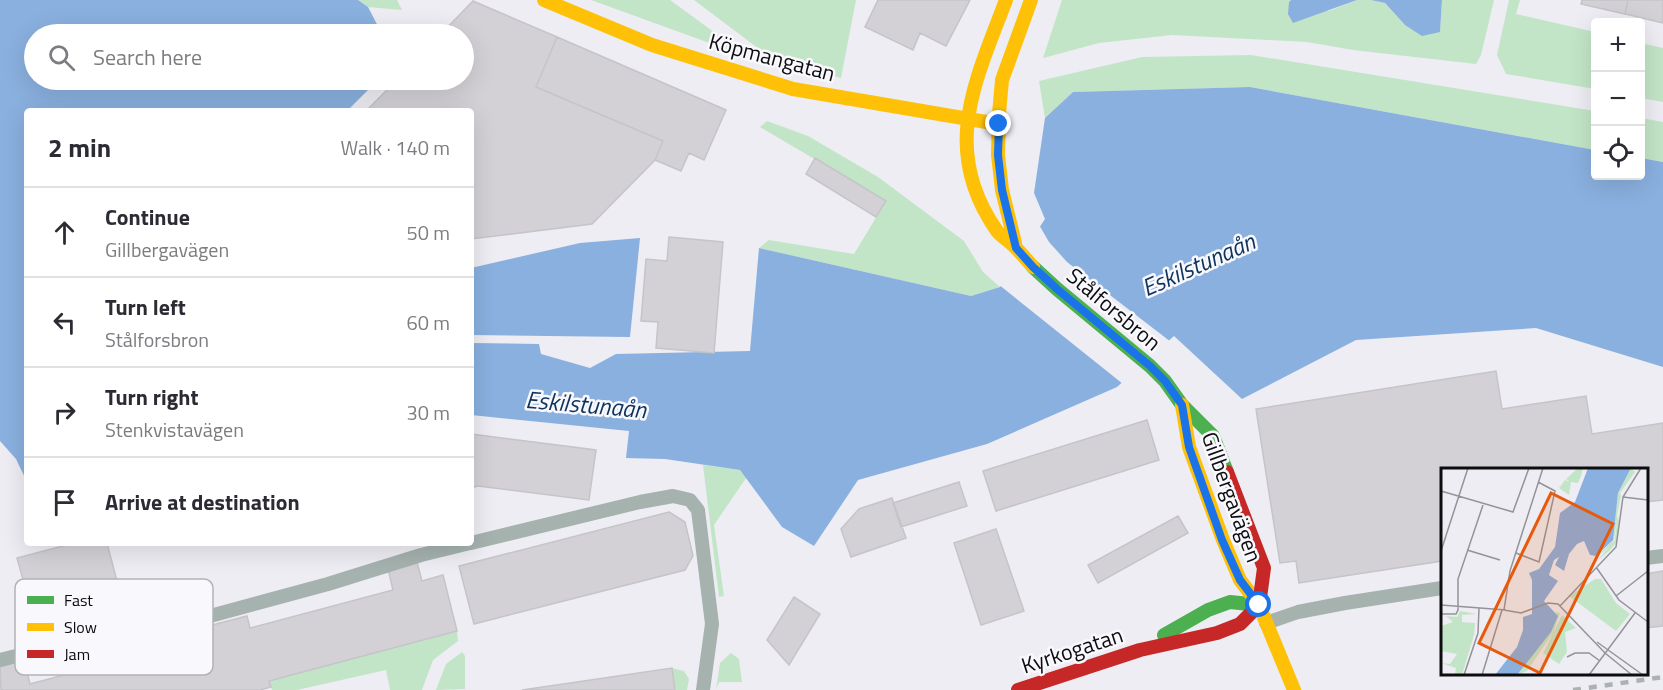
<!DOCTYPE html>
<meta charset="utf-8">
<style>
body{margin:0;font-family:"Titillium Web",sans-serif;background:#f2f2f3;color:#2b2b33}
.controls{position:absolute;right:18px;top:18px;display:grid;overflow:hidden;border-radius:6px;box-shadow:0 6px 24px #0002}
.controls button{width:54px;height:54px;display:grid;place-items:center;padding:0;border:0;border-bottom:2px solid #e1e1e2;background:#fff;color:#2b2b33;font:30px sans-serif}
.stop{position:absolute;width:18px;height:18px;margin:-14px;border:4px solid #1a73e8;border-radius:50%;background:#fff}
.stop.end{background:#1a73e8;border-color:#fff;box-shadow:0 2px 6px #0008}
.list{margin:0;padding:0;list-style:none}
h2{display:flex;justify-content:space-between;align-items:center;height:78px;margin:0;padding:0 24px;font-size:26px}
h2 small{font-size:20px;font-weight:400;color:#7c7c81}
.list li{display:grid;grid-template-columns:39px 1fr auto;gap:18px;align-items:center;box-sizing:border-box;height:90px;padding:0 24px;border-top:2px solid #e1e1e2}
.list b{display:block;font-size:22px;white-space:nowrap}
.list p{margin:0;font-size:20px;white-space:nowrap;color:#7c7c81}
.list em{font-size:20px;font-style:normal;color:#7c7c81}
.icon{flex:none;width:33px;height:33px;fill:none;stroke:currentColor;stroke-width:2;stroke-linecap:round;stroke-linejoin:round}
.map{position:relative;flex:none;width:1663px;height:690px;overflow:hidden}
.search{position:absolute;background:#fff;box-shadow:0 6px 24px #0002;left:24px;top:24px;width:450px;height:66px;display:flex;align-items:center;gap:15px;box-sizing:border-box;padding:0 21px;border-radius:33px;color:#7c7c81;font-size:22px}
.panel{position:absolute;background:#fff;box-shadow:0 6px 24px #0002;left:24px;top:108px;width:450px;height:438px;border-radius:6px}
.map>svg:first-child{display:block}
</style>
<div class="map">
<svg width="1663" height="690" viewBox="0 0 1663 690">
<rect width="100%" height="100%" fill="#ededf3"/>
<path fill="#c3e5c7" d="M358,0H397L402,10L368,7Z
M591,0H670L748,57Z
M694,0H856L841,78L771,58Z
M1062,0H1291L1289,2L1329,11L1357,0H1371L1385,3L1405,25L1440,31L1442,0H1494L1481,55L1476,64L1353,50L1307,42L1172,35L1099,43L1043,58Z
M1509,0H1520L1516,14L1595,32V89L1506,74L1497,55Z
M1641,43L1663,48V102L1641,98Z
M1251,55L1595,111V150L1250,87L1073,92L1045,118L1039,81L1142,57Z
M1641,118L1663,122V162L1641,158Z
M767,121L808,136L878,177L964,241L983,272L1000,287L971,296L759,248L769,240L854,254L886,201L760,127Z
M703,465L740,470L746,478L714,525L724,596L719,597Z
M457,631L458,641L433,660L422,690H390L386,670L297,690H272L269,681Z
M462,652L465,656V689L436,690L446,664Z
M731,653L739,659L742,682H719L716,690L720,663Z
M672,668L684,671L689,679L687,690H675Z"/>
<path fill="#8ab0df" d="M0,0H358L368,7L382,34H34V80H378L347,111H27V482L16,459L0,441Z
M1291,0H1357L1293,23L1288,14L1289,2Z
M1371,0H1442L1440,32L1422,36L1405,25L1385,3Z
M1250,87L1595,150L1596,176H1640L1641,158L1663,162V367L1536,328L1356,340L1242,399L1174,336L1117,387L987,444L858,480L814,546L782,527L740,470L665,459L626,458L629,431L471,415V343L539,344L541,354L590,368L616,354L750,351L759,248L971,296L1000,287L1045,219L1034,193L1045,118L1073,92Z
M640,238L630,337L471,335V268L580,243Z"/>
<path fill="#ededf3" d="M1038,223L1049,242L1067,262L1171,342L1123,384L998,284Z"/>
<path fill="#d3d1d6" stroke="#c5c4c8" stroke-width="1.5" d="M878,0H970L946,46L920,33L913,50L865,27Z
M1582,0H1628L1625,14L1581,4Z
M1628,0H1663V23L1625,14Z
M473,1L557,37L536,87L663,141L655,160L592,224L471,239V111H366L397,80H464V34H441Z
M557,37L726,110L704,160L689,153L681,171L655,160L663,141L536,87Z
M815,158L886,201L876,217L806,174Z
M669,237L723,242L714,353L656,348L658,322L641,321L646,259L667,261Z
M1496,371L1502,409L1586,396L1592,434L1663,423V500L1646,502V470H1442V561L1299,583L1296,561L1280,563L1256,409Z
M1147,420L1159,460L996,511L983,471Z
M471,434L596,450L589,500L478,486L471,488Z
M959,482L967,506L901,527L893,503Z
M892,498L906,538L851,557L841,529L859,509Z
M669,512L685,522L693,556L685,570L474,624L459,566Z
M1178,516L1188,533L1098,583L1088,565Z
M996,529L1024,611L981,625L954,543Z
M74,543H107L118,585L31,608L17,558Z
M417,562L422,581L443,575L457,631L269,681L271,687L260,690H1L0,667L24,660L30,684L173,646L170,636L247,616L250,628L393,590L388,569Z
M1663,571V626L1646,628V574Z
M794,597L820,614L789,665L767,640Z
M672,668L675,690H522Z"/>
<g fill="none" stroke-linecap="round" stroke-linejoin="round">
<path stroke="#a5b2ae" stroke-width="14" d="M471,543L640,502L673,496L690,500L698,510L712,624L703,690
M1646,558L1663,556
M1266,623L1298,612L1345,603L1442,588
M0,660L16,656H63L328,584L421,555L470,543"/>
<path stroke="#4caf50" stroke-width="14" d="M1033,267L1057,289L1150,366L1165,381L1182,405L1213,436L1227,472
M1164,635L1208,610L1230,602L1259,605"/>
<path stroke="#ffc107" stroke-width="14" d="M544,0L652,45L793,89L998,124
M1006,0C975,82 940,150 997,231C1002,237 1009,241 1014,246C1021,253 1027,260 1033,267
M1015,243L1002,190L998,155L999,114L1002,80L1031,0
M1182,405L1189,447L1223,540L1240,580L1259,605L1294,690"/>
<path stroke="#c62828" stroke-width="14" d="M1227,472L1264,568L1259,605
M1018,690L1140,650L1217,633L1240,624L1259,605"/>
<path stroke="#acb2b2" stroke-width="4.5" stroke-dasharray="8 8" stroke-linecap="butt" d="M1573,690L1663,677"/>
</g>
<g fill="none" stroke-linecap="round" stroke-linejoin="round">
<path stroke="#1a73e8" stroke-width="8" d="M999,124L998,155L1002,190L1016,248L1033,267L1057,289L1150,366L1165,381L1182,405L1189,447L1222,540L1240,580L1259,605"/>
</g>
<g text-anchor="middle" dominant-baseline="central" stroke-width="5" stroke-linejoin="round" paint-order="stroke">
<g font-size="22" fill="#0d0d10" stroke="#f8f8fd">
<text transform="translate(772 57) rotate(15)">Köpmangatan</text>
<text transform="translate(1114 309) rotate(40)">Stålforsbron</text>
<text transform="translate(1232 497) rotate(70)">Gillbergavägen</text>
<text transform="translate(1072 650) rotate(-18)">Kyrkogatan</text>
</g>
<g font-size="24" font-style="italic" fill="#0e345e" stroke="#f8f8fd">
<text transform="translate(1198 264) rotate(-24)">Eskilstunaån</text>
<text transform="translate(586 404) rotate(5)">Eskilstunaån</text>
</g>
</g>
<g transform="translate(1441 468)">
<rect width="207" height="207" fill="#ededf3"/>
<path d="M137,0H142L140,8L137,15L130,14L128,27L118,20L124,12L129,14L125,11ZM190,0L194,4L179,25L180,28L176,48L178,53L177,67L175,75L168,83L156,93L174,72L176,53L173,72L170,77L154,91L172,72L177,25ZM154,111H160L175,135L189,146L175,163L128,128ZM19,143L36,146L21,147V154L34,155L33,167L21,207H8L14,206L15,200L0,195L9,196L16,186L0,183V158L12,154L5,148L16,149ZM116,144L119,145L112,165L86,203L76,207ZM121,147L135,160L124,164L126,184L118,196L102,185Z" fill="#c3e5c7"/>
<path d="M147,0H190L177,25L172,72L155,88L149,87L143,73L136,76L128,86L123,103L114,97L118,89L113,92L108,107L117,113L103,133L117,148L110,164L76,207H54L76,179L82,162V149L91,146V112L88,105L98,101L114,79L119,45L134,34Z" fill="#8ab0df"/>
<path fill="none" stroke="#939398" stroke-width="1.5" d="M0,23L72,44L88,0M182,29L207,32M26,82L59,92M0,83L27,0M75,85L98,94L114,23L97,14M155,99L178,132L207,154M175,128L207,103M0,137L65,142M119,138L175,79L182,29L200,0M63,142L69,103L102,0M63,142L80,145L107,135L117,136L164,185L191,207M0,146H15L17,142V111L42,37M156,174L202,207M126,189L134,185H148L159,193M23,207L37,165L38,140M41,207L61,142M148,207L194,145"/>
<path fill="#e8590c" fill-opacity="0.15" stroke="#e8590c" stroke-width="3" d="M110,25L172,56L99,205L38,175Z"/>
<rect width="207" height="207" fill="none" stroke="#0d0d10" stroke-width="3"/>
</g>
<rect x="15" y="579" width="198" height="96" rx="9" fill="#f8f8fd" stroke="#b2b2b6" stroke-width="1.5"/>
<rect x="27" y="596" width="27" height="8" fill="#4caf50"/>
<rect x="27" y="623" width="27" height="8" fill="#ffc107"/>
<rect x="27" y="650" width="27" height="8" fill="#c62828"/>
<g font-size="16" fill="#0d0d10">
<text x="64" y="606">Fast</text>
<text x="64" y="633">Slow</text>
<text x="64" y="660">Jam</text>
</g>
</svg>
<div class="controls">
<button>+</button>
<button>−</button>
<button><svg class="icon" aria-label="locate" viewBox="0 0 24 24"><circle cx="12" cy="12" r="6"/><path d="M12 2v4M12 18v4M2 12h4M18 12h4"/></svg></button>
</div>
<div class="stop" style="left:1259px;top:605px"></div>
<div class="stop end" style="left:999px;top:124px"></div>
<div class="search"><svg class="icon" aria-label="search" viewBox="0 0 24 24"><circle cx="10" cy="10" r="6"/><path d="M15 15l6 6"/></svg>Search here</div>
<section class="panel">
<h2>2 min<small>Walk · 140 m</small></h2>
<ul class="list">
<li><svg class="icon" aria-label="ahead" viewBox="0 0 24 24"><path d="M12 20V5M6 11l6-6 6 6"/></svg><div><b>Continue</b><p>Gillbergavägen</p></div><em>50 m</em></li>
<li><svg class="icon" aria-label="left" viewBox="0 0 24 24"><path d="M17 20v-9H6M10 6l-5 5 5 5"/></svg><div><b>Turn left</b><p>Stålforsbron</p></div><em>60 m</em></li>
<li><svg class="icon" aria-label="right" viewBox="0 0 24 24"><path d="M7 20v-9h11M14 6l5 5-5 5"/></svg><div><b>Turn right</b><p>Stenkvistavägen</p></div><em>30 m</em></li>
<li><svg class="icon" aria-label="arrive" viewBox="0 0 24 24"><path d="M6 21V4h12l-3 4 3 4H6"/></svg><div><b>Arrive at destination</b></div></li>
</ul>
</section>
</div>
